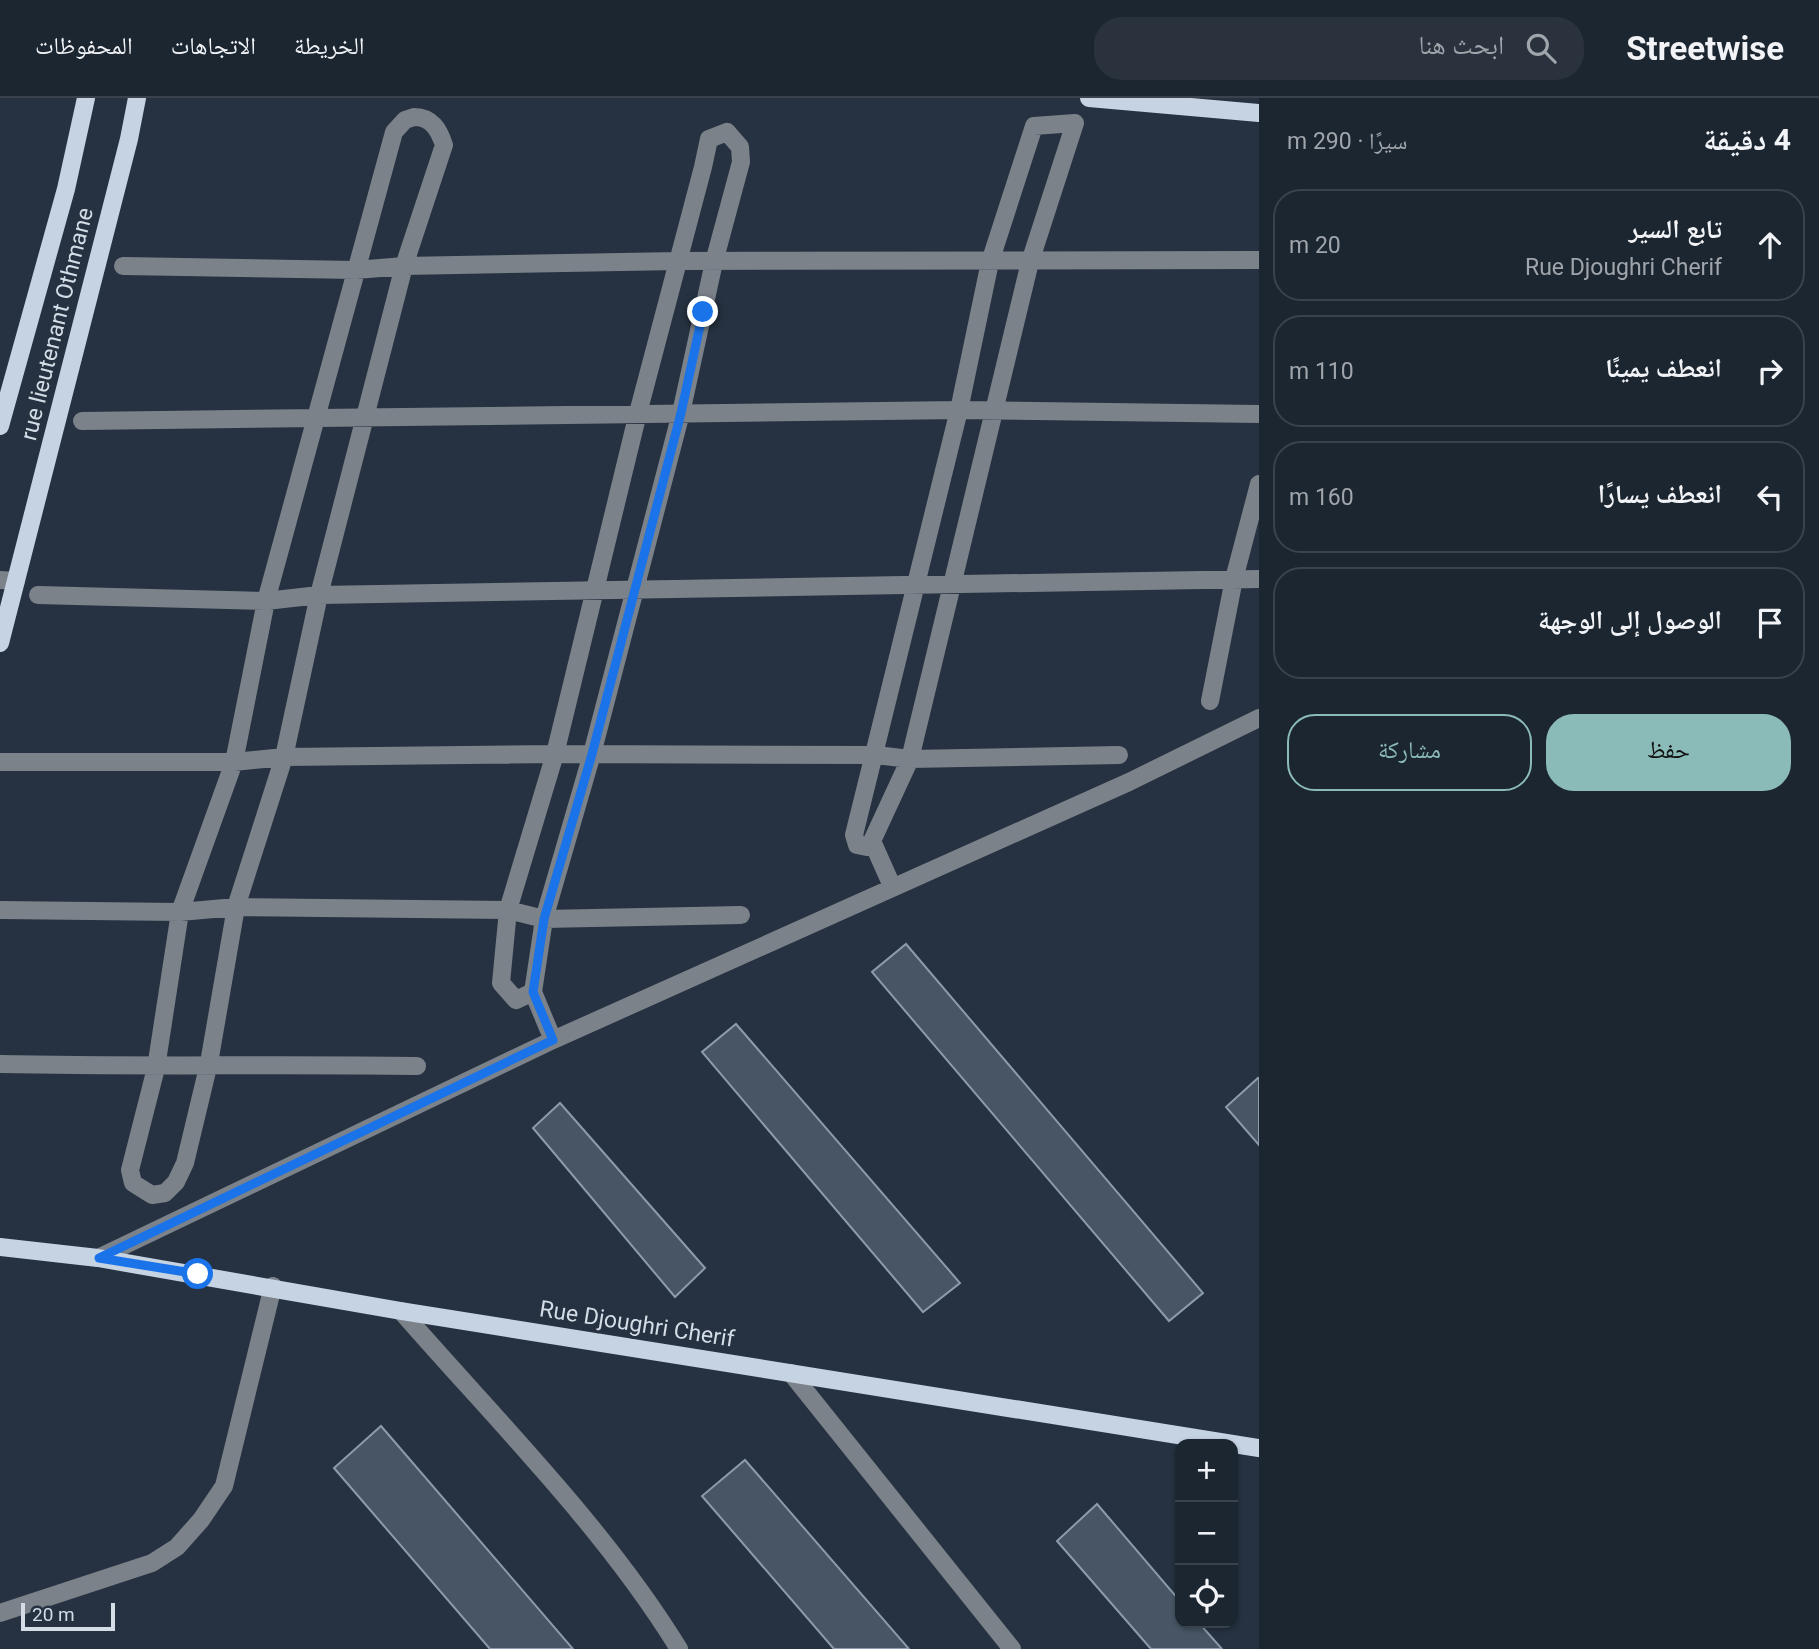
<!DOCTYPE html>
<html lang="ar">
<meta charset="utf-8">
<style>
body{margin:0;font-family:Roboto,"Noto Naskh Arabic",sans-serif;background:#29323d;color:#f1f3f6;direction:rtl}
.controls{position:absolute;right:21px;bottom:21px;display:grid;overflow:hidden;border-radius:14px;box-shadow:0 2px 5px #0004}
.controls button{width:63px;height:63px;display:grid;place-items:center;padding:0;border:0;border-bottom:2px solid #3a434d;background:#1c2631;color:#f1f3f6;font:35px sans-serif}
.scale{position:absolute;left:21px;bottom:18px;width:94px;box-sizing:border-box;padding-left:7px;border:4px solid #d4dce6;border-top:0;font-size:19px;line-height:24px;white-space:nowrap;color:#d4dce6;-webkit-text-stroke:5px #263241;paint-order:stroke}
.stop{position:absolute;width:21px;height:21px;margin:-16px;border:5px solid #1a73e8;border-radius:50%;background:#fff}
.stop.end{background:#1a73e8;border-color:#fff;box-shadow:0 2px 7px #0008}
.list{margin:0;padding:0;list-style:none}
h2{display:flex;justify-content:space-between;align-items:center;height:91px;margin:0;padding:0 28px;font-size:30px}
h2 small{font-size:23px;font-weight:400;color:#a0a5ab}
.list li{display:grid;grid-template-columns:46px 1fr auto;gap:21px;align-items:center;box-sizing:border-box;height:112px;margin:0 14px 14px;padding:0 14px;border:2px solid #3a434d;border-radius:28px}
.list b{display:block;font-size:26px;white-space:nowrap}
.list p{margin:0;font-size:23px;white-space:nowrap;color:#a0a5ab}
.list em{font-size:23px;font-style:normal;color:#a0a5ab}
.actions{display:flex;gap:14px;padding:21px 28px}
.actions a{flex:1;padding:16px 0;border:2px solid #8bbbb9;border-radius:28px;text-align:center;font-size:24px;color:#8bbbb9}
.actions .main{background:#8bbbb9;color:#111}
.icon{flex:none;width:38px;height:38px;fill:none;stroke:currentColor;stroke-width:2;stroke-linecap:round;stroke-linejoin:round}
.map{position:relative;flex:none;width:1259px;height:1551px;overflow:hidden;direction:ltr}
header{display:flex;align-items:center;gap:42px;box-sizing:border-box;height:98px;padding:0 35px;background:#1c2631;border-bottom:2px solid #3a434d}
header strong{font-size:33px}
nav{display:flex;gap:38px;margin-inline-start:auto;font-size:24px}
.search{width:490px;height:63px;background:#29323d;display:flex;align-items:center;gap:18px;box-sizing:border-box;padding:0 24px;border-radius:28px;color:#a0a5ab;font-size:26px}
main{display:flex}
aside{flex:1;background:#1c2631}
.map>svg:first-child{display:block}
</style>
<header>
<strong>Streetwise</strong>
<div class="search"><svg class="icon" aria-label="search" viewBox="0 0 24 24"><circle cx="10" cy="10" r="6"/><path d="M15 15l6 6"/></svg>ابحث هنا</div>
<nav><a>الخريطة</a><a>الاتجاهات</a><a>المحفوظات</a></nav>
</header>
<main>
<aside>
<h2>4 دقيقة<small>سيرًا · 290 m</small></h2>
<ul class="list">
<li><svg class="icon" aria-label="ahead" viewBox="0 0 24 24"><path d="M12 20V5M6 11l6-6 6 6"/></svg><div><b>تابع السير</b><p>Rue Djoughri Cherif</p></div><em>20 m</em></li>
<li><svg class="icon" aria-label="right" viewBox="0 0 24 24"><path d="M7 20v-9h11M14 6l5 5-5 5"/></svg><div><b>انعطف يمينًا</b></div><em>110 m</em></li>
<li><svg class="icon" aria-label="left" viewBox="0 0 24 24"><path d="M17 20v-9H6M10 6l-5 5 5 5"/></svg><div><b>انعطف يسارًا</b></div><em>160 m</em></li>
<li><svg class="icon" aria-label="arrive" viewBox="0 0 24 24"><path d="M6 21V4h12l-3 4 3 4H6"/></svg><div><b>الوصول إلى الوجهة</b></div></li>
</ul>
<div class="actions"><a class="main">حفظ</a><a>مشاركة</a></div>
</aside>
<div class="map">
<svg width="1259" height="1551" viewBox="0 0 1259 1551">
<rect width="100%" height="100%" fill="#263241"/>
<path fill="#475565" stroke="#8c9bad" stroke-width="2" d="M906,846L1203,1195L1169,1223L872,874Z
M736,926L960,1185L923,1214L702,954Z
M1258,980L1259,981V1047L1226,1009Z
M560,1005L705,1170L675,1199L533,1030Z
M381,1328L573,1551H490L334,1370Z
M745,1362L909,1551H834L702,1398Z
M1097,1406L1180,1503V1525H1199L1222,1551H1151L1057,1443Z"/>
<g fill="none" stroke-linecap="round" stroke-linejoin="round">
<path stroke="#7c828a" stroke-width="18" d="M414,19C432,19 439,32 444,47L404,168L319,497L284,659L236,809L209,965L185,1065L176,1084L165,1095L152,1097L133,1085L130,1072L156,970L180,814L234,664L266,503L394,34L405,22Z
M1075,25L1030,164L910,661L872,743L867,749L857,747L854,737L959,312L990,164L1034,28Z
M123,168L356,172L404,168L678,163L1259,162
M82,323L959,312L1259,316
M0,482L16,483
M38,497L266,503L319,497L1259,481
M1210,603L1234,481L1259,386
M0,664H234L284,659L555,656L876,657L910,661L1119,657
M872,743L892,788
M0,812L180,814L236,809L508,812L544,821L741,817
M533,894L516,902L501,885L508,812L555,656L638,315L703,69L709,41L727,34L740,49L741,64L714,164L681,315L592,656L544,821L533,894L553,942
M0,966C139,969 278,966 417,968
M98,1160L553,942L1129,684L1259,620
M401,1213C496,1322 604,1429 679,1551
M791,1275L1012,1551
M0,1515L152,1465L177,1449L201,1422L224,1388L273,1188"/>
<path stroke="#c6d3e3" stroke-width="18" d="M1089,0L1259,15
M0,328L66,91L86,0
M0,545L129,41L137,0
M0,1149L98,1160L401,1213L1259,1350"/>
</g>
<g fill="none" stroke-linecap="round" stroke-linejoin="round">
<path stroke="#1a73e8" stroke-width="9" d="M198,1176L99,1160L553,942L533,894L544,821L592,656L681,315L703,214"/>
</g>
<g text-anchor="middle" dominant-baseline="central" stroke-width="6" stroke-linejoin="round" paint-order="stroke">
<g font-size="23" fill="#d4dce6" stroke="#263241">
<text transform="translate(57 226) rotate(-76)">rue lieutenant Othmane</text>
<text transform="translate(637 1226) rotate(9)">Rue Djoughri Cherif</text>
</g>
</g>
</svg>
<div class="controls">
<button>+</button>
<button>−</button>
<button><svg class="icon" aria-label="locate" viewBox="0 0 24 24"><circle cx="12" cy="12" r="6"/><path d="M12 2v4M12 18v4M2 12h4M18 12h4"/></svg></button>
</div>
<div class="scale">20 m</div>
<div class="stop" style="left:198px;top:1176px"></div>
<div class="stop end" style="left:703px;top:214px"></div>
</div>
</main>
